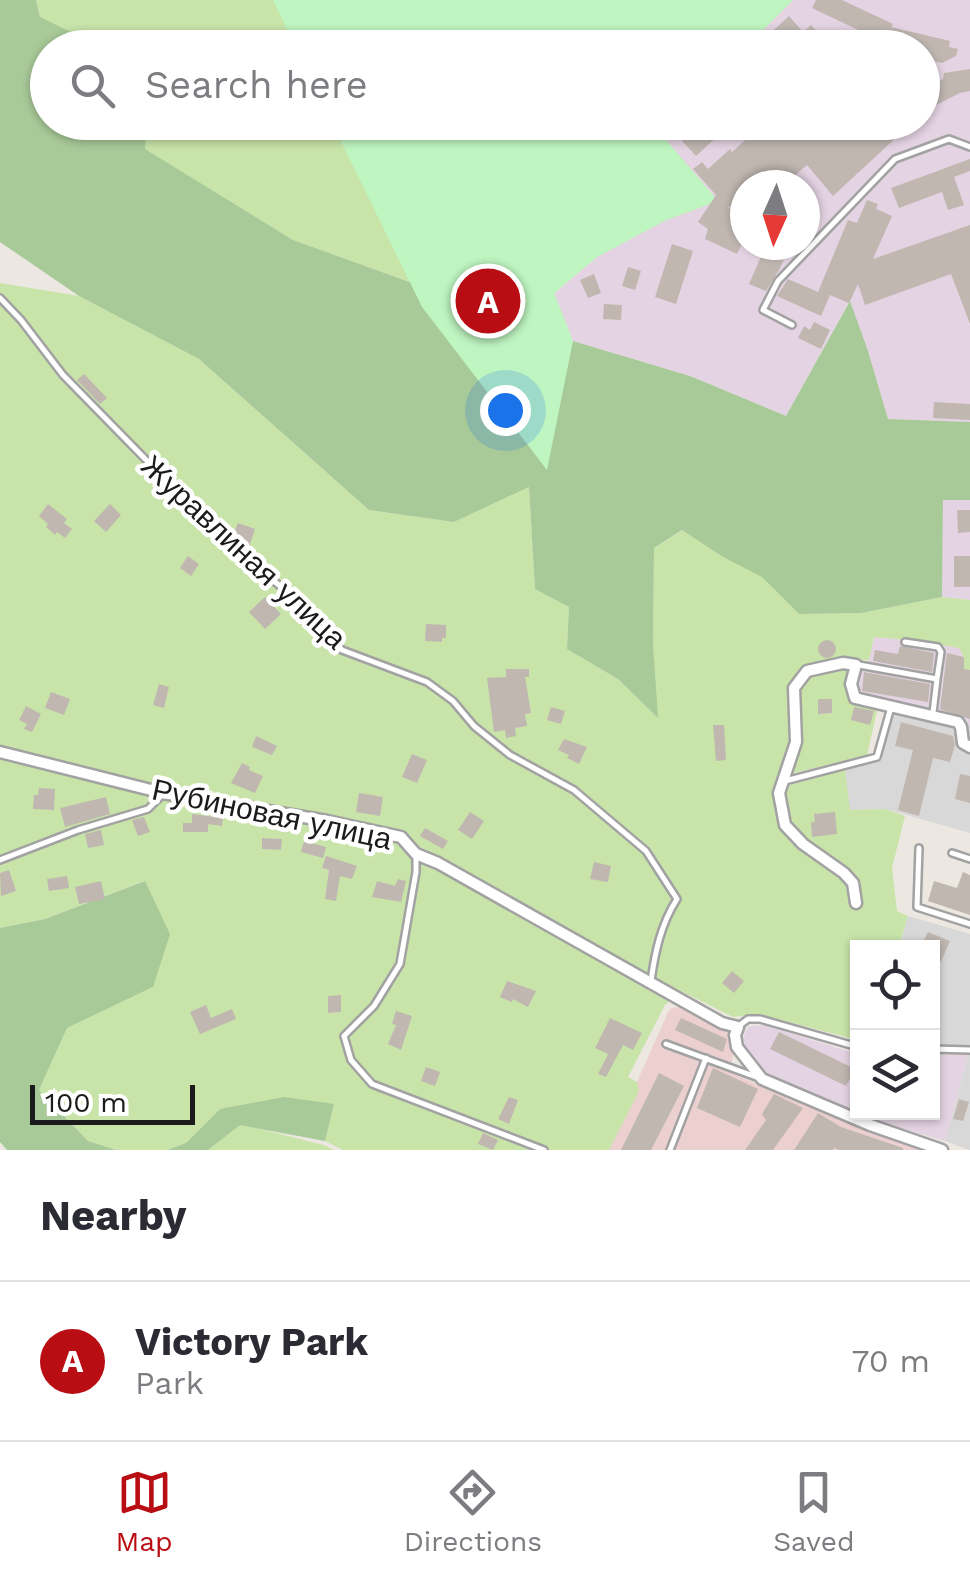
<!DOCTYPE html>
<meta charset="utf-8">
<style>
body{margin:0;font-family:"Work Sans",sans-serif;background:#f2f2f3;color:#2b2b33}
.controls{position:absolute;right:30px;bottom:30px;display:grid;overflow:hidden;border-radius:0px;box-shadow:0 2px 8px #0004}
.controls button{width:90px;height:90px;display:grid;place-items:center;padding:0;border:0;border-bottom:2px solid #e1e1e2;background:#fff;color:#2b2b33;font:50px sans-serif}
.compass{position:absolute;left:730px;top:170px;width:90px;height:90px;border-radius:50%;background:#fff;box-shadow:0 2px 8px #0004;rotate:183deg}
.scale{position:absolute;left:30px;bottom:25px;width:165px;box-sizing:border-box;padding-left:10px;border:5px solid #1b1b1b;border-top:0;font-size:28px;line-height:35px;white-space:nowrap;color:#1b1b1b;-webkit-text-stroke:8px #fff;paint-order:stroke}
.you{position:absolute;left:505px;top:410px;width:35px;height:35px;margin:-25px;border:8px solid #fff;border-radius:50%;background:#1a73e8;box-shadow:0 0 0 15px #1a73e833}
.badge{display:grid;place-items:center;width:65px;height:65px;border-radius:50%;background:#b90d14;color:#fff;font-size:32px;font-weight:700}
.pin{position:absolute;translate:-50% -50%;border:5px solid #fff;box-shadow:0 2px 10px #0006}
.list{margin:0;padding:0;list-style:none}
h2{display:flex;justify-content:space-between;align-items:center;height:130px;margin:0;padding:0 40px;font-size:42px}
h2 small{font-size:32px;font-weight:400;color:#7c7c81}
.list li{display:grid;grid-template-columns:65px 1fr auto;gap:30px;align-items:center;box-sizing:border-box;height:160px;padding:0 40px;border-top:2px solid #e1e1e2}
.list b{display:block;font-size:38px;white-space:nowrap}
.list p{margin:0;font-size:32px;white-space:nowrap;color:#7c7c81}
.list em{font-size:32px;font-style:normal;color:#7c7c81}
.icon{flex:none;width:55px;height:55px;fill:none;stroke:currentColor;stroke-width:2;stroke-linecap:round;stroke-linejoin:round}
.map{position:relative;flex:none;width:970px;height:1150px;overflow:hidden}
.search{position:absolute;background:#fff;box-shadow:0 2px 8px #0004;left:30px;right:30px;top:30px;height:110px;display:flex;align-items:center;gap:25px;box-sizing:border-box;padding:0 35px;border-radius:55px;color:#7c7c81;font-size:38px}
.sheet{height:290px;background:#fff}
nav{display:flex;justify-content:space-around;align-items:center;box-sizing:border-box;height:140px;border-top:2px solid #e1e1e2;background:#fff;font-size:28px;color:#7c7c81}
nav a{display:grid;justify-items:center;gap:5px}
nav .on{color:#b90d14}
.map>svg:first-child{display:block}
</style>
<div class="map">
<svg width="970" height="1150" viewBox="0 0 970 1150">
<rect width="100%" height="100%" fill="#ece8e1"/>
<path fill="#d9d8d8" d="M895,705L970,725V833L885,809L849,810L845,769L881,760Z
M908,916L970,934V1150L945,1141L968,1056L933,1055L932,948H899Z"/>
<path fill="#ecd0d0" d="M679,1007L730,1033L734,1053L729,1072L867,1131L924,1150H609L639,1091L637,1082L668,1012L672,1008Z"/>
<path fill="#e4d3e2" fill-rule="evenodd" d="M792,0H970V422L888,419L868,351L849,302L786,416L690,376L573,341L554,294L597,257L666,220L717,201L659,133L670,123L922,122V48L746,47ZM745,185H805V245H745Z
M943,500H970V600L942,597Z
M874,637L919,641L959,648L964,657V668L970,670V725L885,703L858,692L862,669L869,660Z
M764,1025L857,1054L858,1112H932L933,1055H968L945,1141L873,1120L765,1073L746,1051L742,1041L746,1030L750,1026Z"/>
<path fill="#c8e4a9" d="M36,0H793L746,47L102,48L40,17Z
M147,123H670L660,133L718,201L666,220L597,257L554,293L573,341L293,240L144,149Z
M0,283L79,296L199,359L369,510L454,522L529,487L535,589L569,607L567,649L618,679L657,717L653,644L654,548L683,530L723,557L762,576L799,614L861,613L942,597L970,600V670L964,669V657L959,648L919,641L874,637L869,660L842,659L795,679L793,740L786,786L845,769L850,810L885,809L905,816L892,868L897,911L908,916L899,947L858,948L857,1040L759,1014L733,1017L681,991L665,1005L628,1077L637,1082L639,1091L609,1150H343L325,1141L334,1104L220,1109L186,1143L167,1150H116L88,1141L39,1090L67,1028L153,987L144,881L45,919L0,928Z
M847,667L850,670L847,697L878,706L867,755L790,774L798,690L810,673Z
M240,1124L324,1145L334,1150H208Z"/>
<path fill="#a8c998" d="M0,0H36L40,17L102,47L48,48V122L147,123L145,149L293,240L573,341L690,376L786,416L850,301L868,351L888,419L970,422V500H943L942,597L861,613L799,614L762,577L723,557L682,530L654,548L653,644L658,718L618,679L567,649L569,607L535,589L529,487L454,522L369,510L199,359L79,296L0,242Z
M145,881L170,934L153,987L67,1028L39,1090L88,1141L116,1150H7L0,1142V928L45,919Z
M284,1097L334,1104L325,1141L240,1125L208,1150H167L186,1143L220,1109Z"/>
<path fill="#bff5c1" d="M273,0H793L746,47L296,48Z
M332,123H670L660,133L718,201L666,220L597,257L554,293L573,341L547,470L422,307Z"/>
<path fill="#c0b7b1" d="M816,0H842L893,24L891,27L950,41L949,47L958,49L956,56L942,63L922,58V48H896L812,8Z
M789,16L803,32L811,25L832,48H754Z
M970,69V91L960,93L922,112V88L943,79L944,73Z
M677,122H733L696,156L682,141L689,135Z
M765,122H913L833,196L807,165L784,185H745V193L728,208L745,215V238L737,254L705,239L708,229L698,222L716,195L693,169L702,162L708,169L730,149L732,152Z
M970,159V171L954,177L964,205L948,210L942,192L899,208L891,188Z
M867,200L878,204L876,209L892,216L873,259L970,225V324L951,274L865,305L858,284L849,303L830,295L821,316L777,296L788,279L818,292L848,220L857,223Z
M672,244L693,251L676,304L655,297Z
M766,245H791L779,270L766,291L749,284Z
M628,267L641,271L635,290L622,286Z
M594,274L601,293L588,298L580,280Z
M604,304L622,305L621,320L603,319Z
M814,322L830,330L821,349L798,338L804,326L810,330Z
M84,374L107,398L100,404L77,380Z
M934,402L970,404V420L933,418Z
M48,504L67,519L64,523L72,529L65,538L57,532L55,535L46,527L48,524L39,516Z
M110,504L121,515L106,532L94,521Z
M957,510H970V532L958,533Z
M238,523L255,529L249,547L242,544L233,535Z
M188,556L199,564L191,576L180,568Z
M954,556H970V587H954Z
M265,597L281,614L265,629L249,612Z
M426,624L446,625V638H442V642L425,641Z
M818 649a9 9 0 1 1 18 0a9 9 0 1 1-18 0Z
M900,646L934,653L932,672L873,661L875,650L898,654Z
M947,653L964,657V669L970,670V719L940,709Z
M506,669H529V677H525L531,713L525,714L527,726L515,728L516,736L506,738L505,730L494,732L487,678L506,677Z
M864,672L930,684L928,702L862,691Z
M159,684L169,687L164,708L153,705Z
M51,692L70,699L64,715L45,708Z
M818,699H832V713L818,714Z
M26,706L41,714L32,732L24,729L27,724L19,720Z
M551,707L565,711L561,724L547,720Z
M854,707L874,711L870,725L851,720Z
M901,722L953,736L955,745L950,762L933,758L919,816L898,810L913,750L895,746Z
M713,725H724L726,760L716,761Z
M256,736L277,746L272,755L252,747Z
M564,739L587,747L579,764L567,758L569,755L558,750Z
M412,754L427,760L417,783L402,777Z
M242,763L250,767L249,770L263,776L255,793L231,783Z
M960,774L970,776V803L955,799Z
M39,788L55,789L54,810L33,809L34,795H38Z
M359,793L383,797L380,816L356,812Z
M106,797L110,814L65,827L60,808Z
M470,812L484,821L472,839L458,830Z
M835,812L837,834L812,837L811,822H815L814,814Z
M192,814L223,818L222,826L208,824V832H183V823H192Z
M144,817L150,832L138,836L132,820Z
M425,828L448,841L443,849L420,836Z
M101,830L104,845L88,848L85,834Z
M262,838L282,839L281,850L262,849Z
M304,841L326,847L323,858L301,852Z
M326,856L357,866L352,879L340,876L336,901L325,899L329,870L322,868Z
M594,862L611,866L608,882L590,879Z
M9,870L16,891L1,896L0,873Z
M963,872L970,875V915L928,901L934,881L957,888Z
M67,876L69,888L49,891L47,879Z
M398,879L406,881L401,902L372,897L377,881L395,886Z
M101,881L105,899L79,904L75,887Z
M928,932L950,941L932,982V948H920Z
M732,971L744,981L734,993L722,983Z
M507,981L536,991L528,1007L513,999L512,1002L500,997Z
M341,995V1012L328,1013V996Z
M206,1005L211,1018L232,1009L236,1019L200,1034L190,1012Z
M396,1011L412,1016L401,1050L388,1044L396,1025L392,1024Z
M610,1018L642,1033L633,1050L623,1045L606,1077L598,1074L608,1054L595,1048Z
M681,1018L727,1039L723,1052L675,1030Z
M779,1032L855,1069L846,1086L770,1049Z
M426,1067L440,1072L435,1086L421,1081Z
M713,1068L758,1089L740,1127L697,1108Z
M659,1073L684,1086L651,1150H621Z
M774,1094L803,1108L773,1150H745L766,1120L762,1114Z
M509,1097L518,1100L509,1124L498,1119Z
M959,1099L969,1102L963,1121L953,1119Z
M818,1113L841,1127L903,1148V1150H839L834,1148L833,1150H794Z
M483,1133L498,1140L493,1150L478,1144Z"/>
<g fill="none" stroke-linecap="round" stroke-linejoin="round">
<g stroke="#a2a2a2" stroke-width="10">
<path id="lane" d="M0,298L21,320L63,375L154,468L207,514L247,560L284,589L342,650L427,682L453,701L474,726L510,755L574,790L646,851L677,899C661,924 655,952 651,981
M792,325L763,310L778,281L895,159L949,139L970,147
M905,642L938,647L941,652L937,679
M859,665L937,679L933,713
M785,781L877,757L891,707
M919,848L917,907L970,924
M952,853L970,859
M416,857V872L400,964L374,1006L344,1036L351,1060L372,1084L544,1150
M0,860L78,830L148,809L162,795
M740,1025L748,1019H760L858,1047
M666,1044L759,1078
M932,1049L970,1050
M670,1150L706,1058"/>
</g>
<g stroke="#a2a2a2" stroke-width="15">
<path id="street" d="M0,752L163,793L327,821L401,837L416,854L438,863L722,1023L738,1027L735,1035L737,1047L762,1079L870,1125L942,1150
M856,903L853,883L844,873L803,844L785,825L779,793L796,742L794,688L807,671L843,663L856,665L851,684L855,698L958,722L961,727L963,743L970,747"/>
</g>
<use href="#lane" stroke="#fff" stroke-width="5"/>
<use href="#street" stroke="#fff" stroke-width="10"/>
</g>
<g text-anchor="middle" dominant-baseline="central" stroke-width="9" stroke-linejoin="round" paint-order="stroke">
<g font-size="30" fill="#1b1b1b" stroke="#fff">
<text transform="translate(244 552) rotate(43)">Журавлиная улица</text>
<text transform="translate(272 814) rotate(12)">Рубиновая улица</text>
</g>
</g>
</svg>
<div class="controls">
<button><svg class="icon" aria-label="locate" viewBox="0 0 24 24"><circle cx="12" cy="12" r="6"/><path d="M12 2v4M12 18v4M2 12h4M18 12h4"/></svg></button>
<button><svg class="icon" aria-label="layers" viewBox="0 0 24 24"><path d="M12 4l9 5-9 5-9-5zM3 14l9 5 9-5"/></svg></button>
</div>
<svg class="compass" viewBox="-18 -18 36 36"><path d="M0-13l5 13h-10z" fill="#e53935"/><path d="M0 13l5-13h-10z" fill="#7c7c81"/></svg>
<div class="scale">100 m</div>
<div class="you"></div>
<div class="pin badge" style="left:488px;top:301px">A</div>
<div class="search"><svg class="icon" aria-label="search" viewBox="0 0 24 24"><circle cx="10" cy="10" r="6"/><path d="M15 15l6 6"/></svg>Search here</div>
</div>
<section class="sheet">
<h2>Nearby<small></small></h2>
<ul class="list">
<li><span class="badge">A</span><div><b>Victory Park</b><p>Park</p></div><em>70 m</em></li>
</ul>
</section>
<nav>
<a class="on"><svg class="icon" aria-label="map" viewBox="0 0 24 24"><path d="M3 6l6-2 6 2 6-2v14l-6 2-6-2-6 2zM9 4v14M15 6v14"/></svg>Map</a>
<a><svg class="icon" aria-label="directions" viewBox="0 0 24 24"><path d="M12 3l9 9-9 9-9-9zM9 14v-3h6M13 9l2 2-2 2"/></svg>Directions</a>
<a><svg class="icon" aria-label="saved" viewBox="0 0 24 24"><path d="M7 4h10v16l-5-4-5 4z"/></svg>Saved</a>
</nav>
